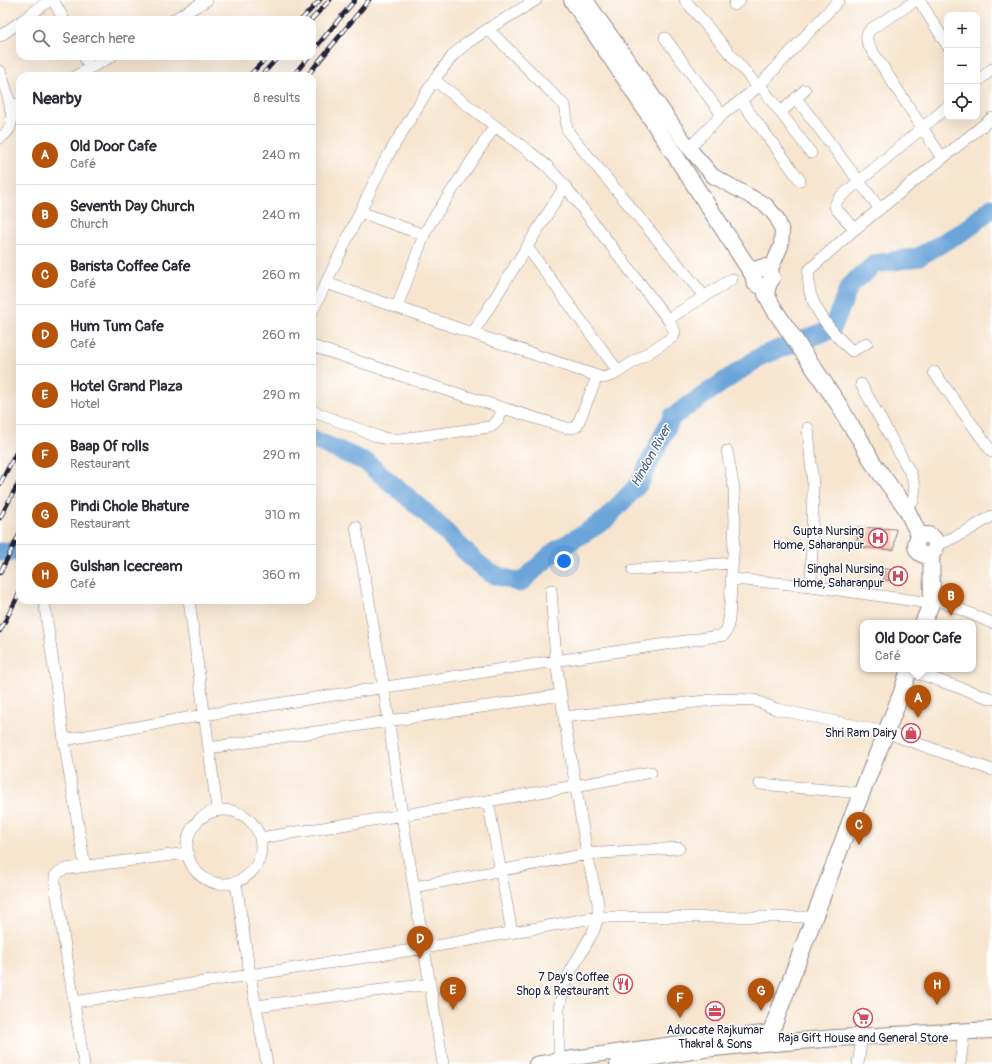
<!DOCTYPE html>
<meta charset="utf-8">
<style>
body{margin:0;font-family:Pangolin,sans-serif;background:#f2f2f3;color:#2b2b33}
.controls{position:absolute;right:12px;top:12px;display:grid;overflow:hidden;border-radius:8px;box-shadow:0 4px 16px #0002}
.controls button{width:36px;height:36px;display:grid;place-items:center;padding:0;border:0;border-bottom:1px solid #e1e1e2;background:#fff;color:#2b2b33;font:20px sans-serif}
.you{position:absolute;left:564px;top:561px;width:14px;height:14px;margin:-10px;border:3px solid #fff;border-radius:50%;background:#1a73e8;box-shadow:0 0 0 6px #1a73e833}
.badge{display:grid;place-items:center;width:26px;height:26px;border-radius:50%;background:#b45309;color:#fff;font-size:13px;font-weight:700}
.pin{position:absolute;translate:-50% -33px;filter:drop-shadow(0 1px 2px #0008)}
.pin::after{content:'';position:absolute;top:21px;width:14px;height:12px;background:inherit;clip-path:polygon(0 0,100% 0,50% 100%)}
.popup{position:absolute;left:860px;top:620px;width:116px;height:52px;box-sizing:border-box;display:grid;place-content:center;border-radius:8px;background:#fff;filter:drop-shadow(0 1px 3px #0005);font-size:13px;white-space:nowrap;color:#7c7c81}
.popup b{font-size:15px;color:#2b2b33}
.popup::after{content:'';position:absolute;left:50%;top:100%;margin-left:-8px;border:8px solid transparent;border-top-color:#fff}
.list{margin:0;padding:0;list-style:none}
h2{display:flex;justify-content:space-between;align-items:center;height:52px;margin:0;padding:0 16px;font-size:17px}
h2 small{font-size:13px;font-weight:400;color:#7c7c81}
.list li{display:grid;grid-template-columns:26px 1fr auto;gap:12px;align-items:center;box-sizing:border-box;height:60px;padding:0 16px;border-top:1px solid #e1e1e2}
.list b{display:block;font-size:15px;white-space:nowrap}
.list p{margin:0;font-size:13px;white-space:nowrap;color:#7c7c81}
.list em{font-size:13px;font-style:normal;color:#7c7c81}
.icon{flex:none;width:22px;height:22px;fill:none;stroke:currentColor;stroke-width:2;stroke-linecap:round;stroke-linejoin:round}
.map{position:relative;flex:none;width:992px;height:1064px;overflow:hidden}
.search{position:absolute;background:#fff;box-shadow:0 4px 16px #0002;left:16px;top:16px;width:300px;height:44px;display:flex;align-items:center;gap:10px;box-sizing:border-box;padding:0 14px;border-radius:12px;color:#7c7c81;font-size:15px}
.panel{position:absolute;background:#fff;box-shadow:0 4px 16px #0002;left:16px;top:72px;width:300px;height:532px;border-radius:12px}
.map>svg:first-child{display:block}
</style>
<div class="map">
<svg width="992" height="1064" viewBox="0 0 992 1064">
<rect width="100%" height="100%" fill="#fff"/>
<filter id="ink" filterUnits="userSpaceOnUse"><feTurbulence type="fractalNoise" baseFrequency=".025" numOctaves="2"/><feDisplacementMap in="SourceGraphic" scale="8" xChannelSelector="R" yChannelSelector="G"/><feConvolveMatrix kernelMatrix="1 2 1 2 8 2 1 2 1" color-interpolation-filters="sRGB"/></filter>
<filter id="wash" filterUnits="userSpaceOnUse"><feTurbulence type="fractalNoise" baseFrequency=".012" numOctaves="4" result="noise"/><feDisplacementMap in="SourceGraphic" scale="16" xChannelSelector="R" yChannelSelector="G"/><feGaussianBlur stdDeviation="0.9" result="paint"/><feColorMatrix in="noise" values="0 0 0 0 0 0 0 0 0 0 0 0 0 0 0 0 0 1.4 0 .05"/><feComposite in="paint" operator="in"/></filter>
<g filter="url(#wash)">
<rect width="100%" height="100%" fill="#f7e5cf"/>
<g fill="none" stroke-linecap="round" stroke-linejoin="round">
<path stroke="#6aa4d9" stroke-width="19" d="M312,439L366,462L422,509L473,559L490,573L520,583L555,551L604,521L639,484L672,417L761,356L832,329L850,285L875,264L918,257L967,229L992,207
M0,552H20"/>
</g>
<g id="blocks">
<path fill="#f3a786" d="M858,527L896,529L894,550L857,547Z
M884,569L903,570L902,581L884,580Z"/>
</g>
</g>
<g filter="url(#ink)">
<use href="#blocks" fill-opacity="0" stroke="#8c8485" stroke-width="1"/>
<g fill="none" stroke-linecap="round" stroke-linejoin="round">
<g stroke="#8c8485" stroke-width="12">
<path id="minor" d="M53,0L64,20
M685,0L758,87
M917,0L871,29C865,35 866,39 869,46L942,158
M919,0L947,45
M734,5L740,0
M23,20L50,0
M173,20L207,0
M488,29L564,105C570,115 562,121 569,133L704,296
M0,36L20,22
M665,38L722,115
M84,56L90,68
M0,71C4,84 17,116 9,129C7,133 3,136 0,138
M76,76L112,56
M434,80L531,153L547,166L565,186L669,321
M977,82L992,69
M760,85L811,153
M796,98L880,209
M741,101L800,180
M10,108L20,103
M781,112L805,90
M689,148L722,115L758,87L839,0
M360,212L424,235
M855,229L837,210L835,206L838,199L947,107
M527,247L618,371
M326,283L603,378L613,375L673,337L675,332L669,321L673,316L732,279
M397,307L424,235L431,222L495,126
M312,312L384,162L434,80L454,54L467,43L488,29L536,0
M473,333L565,186
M867,343L852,351C835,336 819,317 811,296C808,288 809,278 808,271L855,229L992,118
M312,346L430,385L567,428H573L577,426L597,377
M934,372L992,452
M861,384L911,474L915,487L913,501
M312,411L379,437L389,439H401L490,427C498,423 500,416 503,408
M808,428L813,485L811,586
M356,527L384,688L402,816L443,1064
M936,546L967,531L992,516
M633,570L733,563
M732,579L811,586L923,602
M551,590L556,661L564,717L587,854L598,903V917L594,930L568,976L564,986L559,1009V1060
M932,597L992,623
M44,600L64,740L85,867
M189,600L217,809
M909,670L992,699
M564,717L722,699L754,700L776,709L885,732L992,770
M64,740L204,715L724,635L727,630L729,619L735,522L734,489L727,451
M209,748L561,695
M760,784L861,793
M488,801L512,933
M187 847a37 37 0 1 1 74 0a37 37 0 1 1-74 0Z
M260,838C391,817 521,797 651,772
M236,883L250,975L267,1064
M414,887L587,854L679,848
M74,1002L425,948L598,917H814
M256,1006L430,984
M84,1064L55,884V876L59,872L65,869L187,853
M858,1064L862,1037
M960,1064L964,1032"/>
</g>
<g stroke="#8c8485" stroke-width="16">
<path id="major" d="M586,0L689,148L713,176L766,205L777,218L782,231L781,246L770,271
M536,1064L559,1060L702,1040L771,1032
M617,1064L704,1050L774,1043"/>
</g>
<g stroke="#8c8485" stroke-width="18">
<path id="highway" d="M572,0L628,83L753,275
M768,285L761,286L755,283L753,275L757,269L764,267L770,271L772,278L768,285L766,294L774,309L839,405L849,423L860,439L873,463L906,508L920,537
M916 545a10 10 0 1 1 20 0a10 10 0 1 1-20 0Z
M923,623L931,604L932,597L931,554
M909,669L902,692L852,817L771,1032L774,1043L836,1038L992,1030"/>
</g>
<use href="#minor" stroke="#fff" stroke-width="11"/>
<use href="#major" stroke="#fff" stroke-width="14"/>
<use href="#highway" stroke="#fff" stroke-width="16"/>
<g stroke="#22223b" stroke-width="4.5">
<path id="rail" d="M301,20L320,0
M311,20L330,0
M312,52L355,0
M249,76L268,56
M261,76L279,56
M293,76L309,56
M307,76L369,0
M0,484L20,445
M0,518L20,480
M0,573L20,533
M0,631L20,592"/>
</g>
<use href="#rail" stroke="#fff" stroke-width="3" stroke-dasharray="9" stroke-linecap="butt"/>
</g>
</g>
<defs>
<g id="hospital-ring" transform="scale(1)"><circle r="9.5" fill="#fff" stroke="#d1495b" stroke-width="1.5"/><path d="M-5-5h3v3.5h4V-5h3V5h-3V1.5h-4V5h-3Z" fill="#d1495b"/></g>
<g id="shop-ring" transform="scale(1)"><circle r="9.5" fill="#fff" stroke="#d1495b" stroke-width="1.5"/><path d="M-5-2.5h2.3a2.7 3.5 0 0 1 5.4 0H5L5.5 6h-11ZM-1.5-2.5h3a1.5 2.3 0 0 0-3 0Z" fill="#d1495b"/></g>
<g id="restaurant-ring" transform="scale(1)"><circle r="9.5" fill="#fff" stroke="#d1495b" stroke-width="1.5"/><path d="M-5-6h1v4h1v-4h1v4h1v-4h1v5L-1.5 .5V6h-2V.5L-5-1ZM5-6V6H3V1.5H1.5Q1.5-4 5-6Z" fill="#d1495b"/></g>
<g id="office-ring" transform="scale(1)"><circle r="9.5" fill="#fff" stroke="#d1495b" stroke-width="1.5"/><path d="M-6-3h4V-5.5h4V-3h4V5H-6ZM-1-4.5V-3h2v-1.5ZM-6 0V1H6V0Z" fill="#d1495b"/></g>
<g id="supermarket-ring" transform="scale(1)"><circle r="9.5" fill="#fff" stroke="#d1495b" stroke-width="1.5"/><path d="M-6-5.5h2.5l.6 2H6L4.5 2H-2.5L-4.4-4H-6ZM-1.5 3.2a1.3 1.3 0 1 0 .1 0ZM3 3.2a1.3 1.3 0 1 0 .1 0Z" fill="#d1495b"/></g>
</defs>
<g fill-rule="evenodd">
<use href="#hospital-ring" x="878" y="538"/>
<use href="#hospital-ring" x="898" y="576"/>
<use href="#shop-ring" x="911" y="733"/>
<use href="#restaurant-ring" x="623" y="984"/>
<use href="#office-ring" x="715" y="1011"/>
<use href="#supermarket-ring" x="863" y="1018"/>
</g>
<g text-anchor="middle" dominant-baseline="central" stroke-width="3" stroke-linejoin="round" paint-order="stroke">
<g font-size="12" fill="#22223b" stroke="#fff" text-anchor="end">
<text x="864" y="531">Gupta Nursing<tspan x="864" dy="14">Home, Saharanpur</tspan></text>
<text x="884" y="569">Singhal Nursing<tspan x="884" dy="14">Home, Saharanpur</tspan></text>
<text x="897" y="733">Shri Ram Dairy</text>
<text x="609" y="977">7 Day's Coffee<tspan x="609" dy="14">Shop &amp; Restaurant</tspan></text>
<text x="715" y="1030" text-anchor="middle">Advocate Rajkumar<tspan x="715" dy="14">Thakral &amp; Sons</tspan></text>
<text x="863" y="1038" text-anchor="middle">Raja Gift House and General Store</text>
</g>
<g font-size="13" font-style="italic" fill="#425c82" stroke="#fff">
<text transform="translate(651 456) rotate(-61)">Hindon River</text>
</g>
</g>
</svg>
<div class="controls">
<button>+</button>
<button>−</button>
<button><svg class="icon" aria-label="locate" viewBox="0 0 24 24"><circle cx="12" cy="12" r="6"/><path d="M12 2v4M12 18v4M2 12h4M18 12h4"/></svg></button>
</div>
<div class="you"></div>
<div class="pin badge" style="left:918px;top:718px">A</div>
<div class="popup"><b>Old Door Cafe</b>Café</div>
<div class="pin badge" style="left:951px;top:616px">B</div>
<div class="pin badge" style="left:859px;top:845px">C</div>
<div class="pin badge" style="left:420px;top:959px">D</div>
<div class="pin badge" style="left:453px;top:1010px">E</div>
<div class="pin badge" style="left:680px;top:1018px">F</div>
<div class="pin badge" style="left:761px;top:1011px">G</div>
<div class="pin badge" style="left:937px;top:1005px">H</div>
<div class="search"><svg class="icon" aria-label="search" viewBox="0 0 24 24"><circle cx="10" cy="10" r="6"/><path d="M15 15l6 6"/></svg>Search here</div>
<section class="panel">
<h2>Nearby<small>8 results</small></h2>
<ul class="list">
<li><span class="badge">A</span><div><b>Old Door Cafe</b><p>Café</p></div><em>240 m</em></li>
<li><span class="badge">B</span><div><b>Seventh Day Church</b><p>Church</p></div><em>240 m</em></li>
<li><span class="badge">C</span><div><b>Barista Coffee Cafe</b><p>Café</p></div><em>260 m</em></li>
<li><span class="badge">D</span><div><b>Hum Tum Cafe</b><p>Café</p></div><em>260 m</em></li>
<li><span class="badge">E</span><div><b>Hotel Grand Plaza</b><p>Hotel</p></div><em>290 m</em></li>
<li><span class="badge">F</span><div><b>Baap Of rolls</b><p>Restaurant</p></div><em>290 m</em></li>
<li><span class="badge">G</span><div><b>Pindi Chole Bhature</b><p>Restaurant</p></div><em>310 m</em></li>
<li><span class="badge">H</span><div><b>Gulshan Icecream</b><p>Café</p></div><em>360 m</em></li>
</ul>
</section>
</div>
